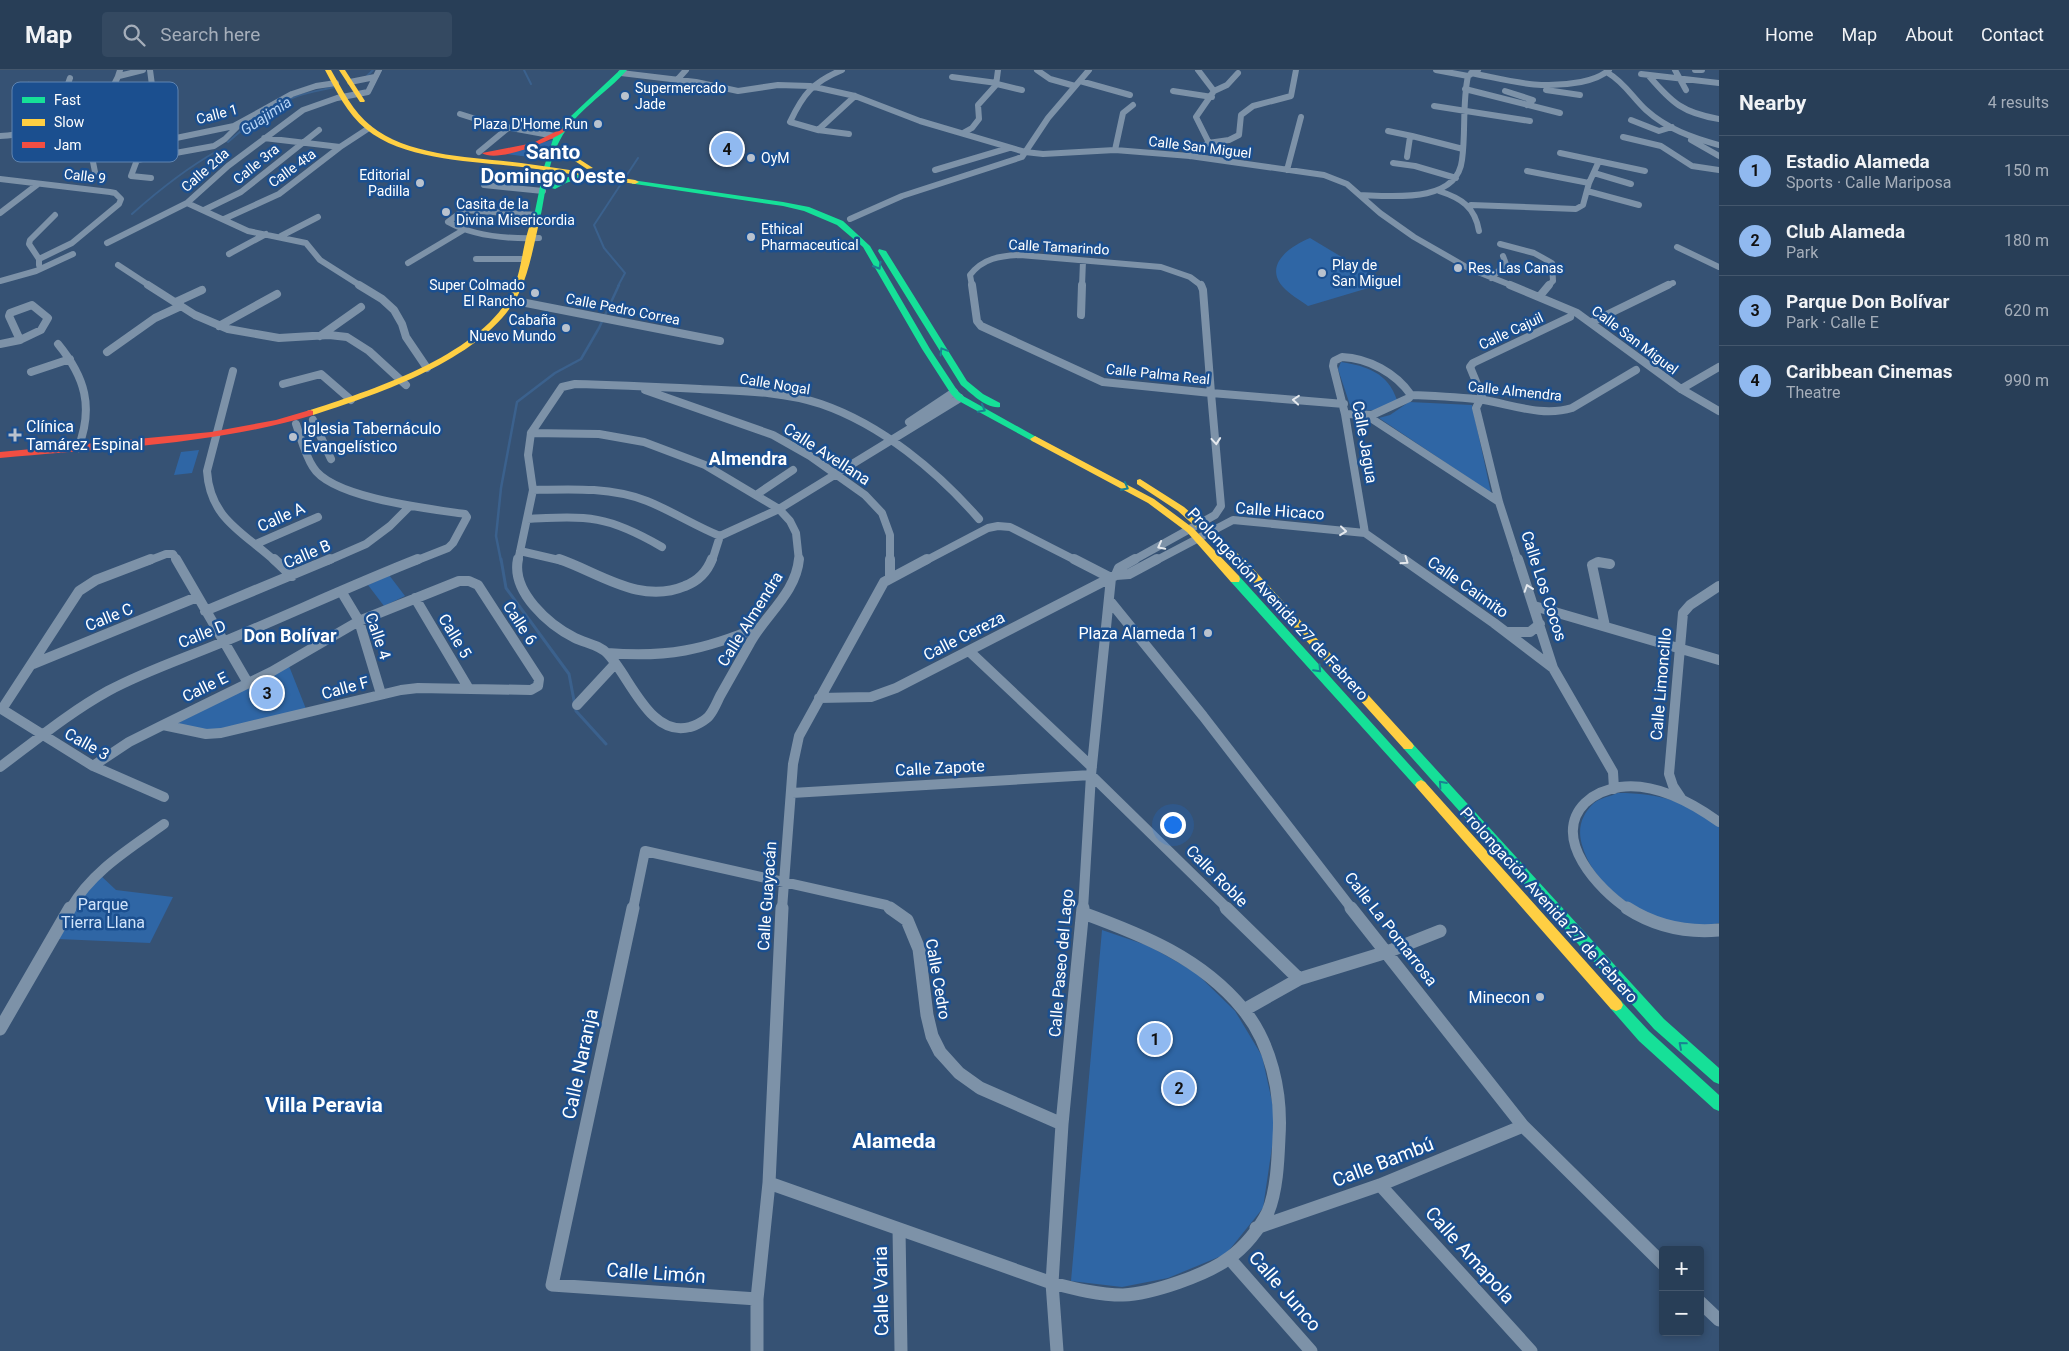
<!DOCTYPE html>
<meta charset="utf-8">
<style>
body{margin:0;font-family:Roboto,sans-serif;background:#344961;color:#f1f3f6}
.controls{position:absolute;right:15px;bottom:15px;display:grid;overflow:hidden;border-radius:5px;box-shadow:0 2px 8px #0003}
.controls button{width:45px;height:45px;display:grid;place-items:center;padding:0;border:0;border-bottom:1px solid #44576d;background:#283e57;color:#f1f3f6;font:25px sans-serif}
.you{position:absolute;left:1172px;top:754px;width:18px;height:18px;margin:-12px;border:4px solid #fff;border-radius:50%;background:#1a73e8;box-shadow:0 0 0 8px #1a73e833}
.badge{display:grid;place-items:center;width:32px;height:32px;border-radius:50%;background:#90b9f0;color:#111;font-size:16px;font-weight:700}
.pin{position:absolute;translate:-50% -50%;border:2px solid #fff;box-shadow:0 1px 5px #0006}
.list{margin:0;padding:0;list-style:none}
h2{display:flex;justify-content:space-between;align-items:center;height:65px;margin:0;padding:0 20px;font-size:21px}
h2 small{font-size:16px;font-weight:400;color:#a5aeba}
.list li{display:grid;grid-template-columns:32px 1fr auto;gap:15px;align-items:center;box-sizing:border-box;height:70px;padding:0 20px;border-top:1px solid #44576d}
.list b{display:block;font-size:19px;white-space:nowrap}
.list p{margin:0;font-size:16px;white-space:nowrap;color:#a5aeba}
.list em{font-size:16px;font-style:normal;color:#a5aeba}
.icon{flex:none;width:28px;height:28px;fill:none;stroke:currentColor;stroke-width:2;stroke-linecap:round;stroke-linejoin:round}
.map{position:relative;flex:none;width:1719px;height:1281px;overflow:hidden}
header{display:flex;align-items:center;gap:30px;box-sizing:border-box;height:70px;padding:0 25px;background:#283e57;border-bottom:1px solid #44576d}
header strong{font-size:24px}
nav{display:flex;gap:28px;margin-inline-start:auto;font-size:18px}
.search{width:350px;height:45px;background:#344961;display:flex;align-items:center;gap:12px;box-sizing:border-box;padding:0 18px;border-radius:5px;color:#a5aeba;font-size:19px}
main{display:flex}
aside{flex:1;background:#283e57}
.map>svg:first-child{display:block}
</style>
<header>
<strong>Map</strong>
<div class="search"><svg class="icon" aria-label="search" viewBox="0 0 24 24"><circle cx="10" cy="10" r="6"/><path d="M15 15l6 6"/></svg>Search here</div>
<nav><a>Home</a><a>Map</a><a>About</a><a>Contact</a></nav>
</header>
<main>
<div class="map">
<svg width="1719" height="1281" viewBox="0 0 1719 1281">
<rect width="100%" height="100%" fill="#365274"/>
<path fill="#2f66a5" d="M553,70L545,89L498,83Z
M1310,168L1380,210L1375,216L1308,236C1300,230 1289,224 1283,217C1263,194 1291,176 1310,168Z
M1341,292C1367,296 1388,303 1397,330L1381,340L1352,341L1338,299Z
M1409,332L1472,335L1491,423L1379,348L1390,345Z
M199,380L192,403L174,405L181,382Z
M389,505L405,526L384,536L368,515Z
M289,596L306,639L210,661L176,654Z
M1618,723C1660,723 1686,731 1719,757V853C1670,867 1598,827 1583,778C1577,761 1580,746 1594,733C1600,728 1611,726 1618,723Z
M99,804L116,820L173,827L150,873L58,869L81,824Z
M1102,860L1149,876L1195,902L1235,941L1262,986L1276,1050L1263,1138L1226,1184L1168,1208L1122,1217L1071,1211Z"/>
<g fill="none" stroke-linecap="round" stroke-linejoin="round">
<path stroke="#3b618d" stroke-width="2" d="M524,0L531,14
M367,6L373,0
M228,72C249,54 270,36 297,26C309,22 322,20 335,17
M132,144C159,120 185,99 217,81
M618,216L625,203L604,178L594,155L638,88"/>
<path stroke="#3b618d" stroke-width="2.5" d="M501,491L496,466L501,418L517,332L555,303L581,289L599,258L619,215"/>
<path stroke="#3b618d" stroke-width="3" d="M501,489L506,518L569,604L576,641L606,674"/>
<path stroke="#7d92a8" stroke-width="6" d="M842,0C813,12 803,24 790,52L818,60L849,64
M1037,0L1050,9L1075,16
M1198,0L1214,21L1196,47L1209,73
M1436,0L1468,6
M1675,0L1686,20
M1695,0H1702
M621,3L696,12L738,21L778,15L810,16L855,26L920,51L1025,82L1043,84L1115,80L1190,86L1324,105L1347,114L1380,143L1414,167L1468,198L1513,216
M1471,3C1512,11 1539,20 1581,12C1591,10 1601,7 1609,0
M1608,3C1624,12 1633,28 1646,40C1667,59 1693,68 1719,75
M1641,4L1719,13
M119,6L143,0
M1649,6C1672,33 1683,43 1719,49
M952,7L997,13
M677,10L686,0
M1080,11L1130,25
M350,12L375,7
M997,14L1022,20
M29,15L21,29L53,40
M1465,19L1560,43
M1546,20L1580,25
M1173,21L1212,27
M1214,21L1227,15L1238,3
M1505,21L1533,30L1527,35
M1434,36L1530,51
M460,44L495,55L555,66
M19,46L52,40
M69,50L53,40L63,28L70,8
M1631,50L1659,61L1672,57
M818,60L855,26
M1388,61L1412,66
M963,63L972,58L979,49L978,35L996,15L998,0
M13,65L28,76L48,82L71,84L123,79L234,56L292,24L316,16L336,13
M0,66C37,65 111,41 120,0
M1623,67L1661,76L1692,96L1719,100
M264,68L340,77
M1691,70L1719,86
M1115,80L1123,43L1133,35
M91,82L95,102
M479,82L508,58
M1560,83L1645,101
M66,84C96,65 134,47 152,15L150,0
M1190,86L1208,73L1229,70L1239,65L1241,45L1253,36L1291,26L1296,0
M1407,87L1410,67L1412,66L1463,79
M137,90L214,76L225,69L241,53
M137,90L131,106L151,108
M1393,93L1415,96L1456,108
M935,100L1009,78
M1287,100L1301,47
M1527,101L1589,113
M1594,103L1631,114
M0,109L110,122L115,123L121,129L119,134L72,173L39,189
M484,115L543,121
M1439,121C1461,128 1475,137 1479,161
M1587,121L1639,135
M1360,125C1391,126 1457,134 1462,90C1466,62 1462,34 1468,6L1478,0
M187,133L248,161L306,173L320,190L361,216
M1471,135L1576,139L1583,135L1589,113L1599,91
M204,140L241,122L319,60
M0,143L38,114
M537,145L464,140L448,152C475,167 509,169 539,168
M224,149L279,124L340,77L369,58
M850,149L902,126L1022,87L1048,48L1089,0
M281,166L318,147
M107,173L187,133L228,96L303,40L337,28L368,22L379,0
M1500,174L1534,183L1552,193L1553,211L1548,216
M1677,177L1719,197
M229,184L266,164
M476,189H525
M408,193L465,159
M39,195V189L29,174L30,170L55,145
M118,195L150,216
M1491,208L1506,194L1503,186
M0,211L36,201L73,184
M972,216L970,205C983,188 1000,186 1020,185L1161,197L1190,207L1202,216
M1082,216L1083,191
M1666,216L1673,213"/>
<path stroke="#7d92a8" stroke-width="8" d="M148,215L195,245L228,259L279,268L329,265L347,267L369,281L406,315
M359,215L382,229L394,240L402,254L406,267L427,298
M972,215L977,251L981,256L1103,312L1211,323
M1201,215L1203,220L1211,323
M1510,215L1577,243L1681,319L1719,341
M1539,227L1549,215
M176,232L202,220
M510,232H521L720,271
M32,235L48,248L41,260L20,270L9,246L10,243Z
M1081,245L1082,215
M1592,252L1668,215
M219,256L277,224
M320,266L361,237
M0,274L20,270
M58,274C85,307 94,337 78,378
M107,282L155,248L181,236
M1342,287C1368,288 1396,303 1411,325L1409,328L1372,345L1345,344L1333,296L1334,291Z
M233,301L207,401C210,449 243,462 275,491
M31,302L70,289
M283,314L321,304L351,330
M1681,319L1719,297
M645,320L773,365L810,386L865,425L882,443L890,465V491
M1211,323L1344,334
M1411,325C1435,326 1460,327 1484,330C1513,335 1543,347 1572,338L1636,300
M1345,344L1365,463
M1366,345L1499,432
M313,350L331,389
M909,352L954,322
M296,354C301,368 305,385 313,397C331,428 430,439 465,444L467,447L453,473L448,478L415,491
M531,363L562,317L575,314C617,315 659,317 700,319C740,321 782,321 821,334C882,355 937,401 979,449
M531,363L599,364L644,372L705,395L779,439L790,451L796,463L799,491
M533,420C571,419 611,417 647,431C672,441 695,456 720,466
M756,425L793,400
M527,449C589,446 607,445 662,477
M720,466L779,439L960,328
M256,474L318,447
M520,481L563,491
M148,491L166,484H173L177,491
M327,491L366,474L390,456L410,436
M518,491L533,420L528,385L531,363
M712,491L720,466
M925,491L988,458L998,456L1010,457L1077,491
M1132,491L1215,445L1221,436L1211,323
M1155,491L1233,450L1365,463L1405,491
M1518,491L1499,432L1476,338L1482,326L1470,297L1473,293L1570,247"/>
<path stroke="#7d92a8" stroke-width="10" d="M176,489L248,613
M274,489L292,506
M518,489C511,522 549,555 575,568C585,573 600,575 608,584C630,607 650,668 690,657C695,656 706,650 709,646C714,640 717,632 720,626C730,608 740,591 750,573C765,545 796,523 799,489
M559,489C600,503 640,535 685,516C698,511 707,502 712,489
M890,489V508
M1074,489L1111,508L1091,705L1083,839
M1403,489L1494,553L1553,598
M1518,489L1553,598L1613,702L1614,719
M1116,505L1119,498L1135,489
M459,511H469L478,515L539,609L538,616L531,620L418,618L401,620L221,663L206,664L163,655L271,602L359,551Z
M341,521L359,551L381,624
M415,528L469,619
M1109,530L1203,646L1352,839
M1534,536L1719,590
M205,541L330,489
M1605,556L1592,495L1598,492L1610,494
M1508,562H1530L1540,554
M969,581L1092,697
M607,583C667,588 704,580 759,557
M33,594L197,527
M819,628L871,627L896,618L1116,505L1129,504L1157,489
M577,635L614,595
M0,638L93,696L164,727
M2,639L79,521L96,510L151,489
M93,696L129,672L163,655
M0,697C35,671 70,642 108,621C145,601 185,588 223,572C288,545 352,515 418,489
M792,723L1091,705L1228,839
M1681,728L1673,716L1669,704L1683,543L1690,535L1719,516
M70,839C92,801 129,779 164,754
M633,839L645,781L886,835L892,839
M782,839L793,694L799,666L884,512L927,489
M1628,839C1599,820 1550,768 1585,733C1594,724 1607,719 1620,717C1655,712 1691,732 1719,752"/>
<path stroke="#7d92a8" stroke-width="13" d="M633,838L552,1215L757,1229
M890,838L907,850L919,879L927,945L932,966L940,982L959,1003L980,1018L1062,1054
M1226,838L1299,909
M1351,838L1523,1056L1663,1194
M1627,838C1655,856 1685,863 1719,860
M1244,940L1299,909L1387,882L1440,861
M0,959L70,838
M769,1113L1052,1213C1075,1219 1099,1225 1123,1225C1151,1224 1207,1205 1229,1188C1244,1178 1260,1158 1268,1142C1277,1120 1278,1090 1279,1067C1282,1023 1271,973 1243,939C1201,888 1143,865 1083,843
M1380,1115L1531,1281
M1256,1158L1380,1115L1523,1056
M899,1159L901,1281
M1229,1188L1311,1281
M1700,1232L1719,1250
M757,1281V1229L769,1113L782,838
M1057,1281L1052,1213L1062,1054L1083,838"/>
<path fill="#16e098" fill-rule="evenodd" d="M620,0H627C606,24 575,41 560,70C547,94 546,123 540,149L533,151L544,97L553,69L571,46Z
M582,104L586,106L584,107L566,113L555,119L548,117L560,109Z
M632,110L783,132L809,137L843,151L870,176L930,279L957,320L963,326L1040,369L1035,372L1032,371L957,330L951,324L922,279L863,177L837,155L804,141L783,136L635,114H632Z
M879,179L886,181L967,311L983,324L1000,333V337C986,339 971,323 961,315L878,181Z
M1235,505L1239,506L1425,712L1427,715L1425,718H1417L1231,512L1230,509Z
M1408,671L1412,673L1664,949L1719,998V1014L1714,1012L1654,959L1404,679L1402,676L1404,673Z
M1616,929L1621,931L1649,961L1719,1025V1041L1714,1039L1639,971L1611,939L1609,935L1611,931Z"/>
<path fill="#ffcf43" fill-rule="evenodd" d="M325,0H331C342,19 353,42 371,56C409,87 474,87 521,93C559,98 597,104 635,110L639,112L635,114C598,108 560,102 522,97C474,91 405,91 366,59C347,44 336,20 325,0Z
M339,0H345L365,31L364,32H360Z
M558,78H562L593,98L587,99L558,80Z
M533,147L540,149C534,173 530,200 519,223C487,288 378,324 313,345H307V341C369,321 479,286 511,224C523,200 522,171 533,147Z
M1035,366L1154,429L1193,458L1239,506L1240,509L1239,512H1231L1187,462L1148,433L1032,371L1030,369Z
M1140,409L1184,437L1246,491L1412,673L1414,676L1412,679H1404L1238,495L1178,441L1137,414V410Z
M1421,710L1425,712L1621,931L1623,935L1621,939L1616,941L1611,939L1417,718L1415,715L1417,712Z"/>
<path fill="#f24e42" fill-rule="evenodd" d="M563,58L565,59V61C550,72 497,93 482,83L533,73Z
M310,340L313,341V345C213,375 104,378 0,388V382L211,362L276,350Z"/>
</g>
<defs><path id="oneway-chevron" d="M-2-3.5L2.5 0L-2 3.5" fill="none" stroke-width="1.6" stroke-linecap="round" stroke-linejoin="round" transform="scale(1.25)"/></defs>
<g stroke="#198292">
<use href="#oneway-chevron" transform="translate(878 196) rotate(60)"/>
<use href="#oneway-chevron" transform="translate(943 281) rotate(-121)"/>
<use href="#oneway-chevron" transform="translate(982 339) rotate(28)"/>
<use href="#oneway-chevron" transform="translate(1125 417) rotate(28)"/>
<use href="#oneway-chevron" transform="translate(1318 599) rotate(47)"/>
<use href="#oneway-chevron" transform="translate(1442 714) rotate(-132)"/>
<use href="#oneway-chevron" transform="translate(1682 975) rotate(-139)"/>
</g>
<g stroke="#e5e9ee">
<use href="#oneway-chevron" transform="translate(1296 330) rotate(-175)"/>
<use href="#oneway-chevron" transform="translate(1216 371) rotate(85)"/>
<use href="#oneway-chevron" transform="translate(1343 461) rotate(6)"/>
<use href="#oneway-chevron" transform="translate(1161 476) rotate(152)"/>
<use href="#oneway-chevron" transform="translate(1405 491) rotate(35)"/>
<use href="#oneway-chevron" transform="translate(1528 518) rotate(-109)"/>
</g>
<g fill="#b9c2ce" stroke="#1b4f8f" stroke-width="2">
<circle cx="625" cy="26" r="5"/>
<circle cx="598" cy="54" r="5"/>
<circle cx="751" cy="88" r="5"/>
<circle cx="420" cy="113" r="5"/>
<circle cx="446" cy="142" r="5"/>
<circle cx="751" cy="167" r="5"/>
<circle cx="1458" cy="198" r="5"/>
<circle cx="1322" cy="203" r="5"/>
<circle cx="535" cy="223" r="5"/>
<circle cx="566" cy="258" r="5"/>
<path d="M12.5 357.5h5v5h5v5h-5v5h-5v-5h-5v-5h5z"/>
<circle cx="293" cy="367" r="5"/>
<circle cx="1208" cy="563" r="5"/>
<circle cx="1540" cy="927" r="5"/>
</g>
<g text-anchor="middle" dominant-baseline="central" stroke-width="5" stroke-linejoin="round" paint-order="stroke">
<g font-size="14" fill="#fff" stroke="#1b4f8f" text-anchor="start">
<text x="635" y="18">Supermercado<tspan x="635" dy="16">Jade</tspan></text>
<text x="588" y="54" text-anchor="end">Plaza D'Home Run</text>
<text x="761" y="88">OyM</text>
<text x="410" y="105" text-anchor="end">Editorial<tspan x="410" dy="16">Padilla</tspan></text>
<text x="456" y="134">Casita de la<tspan x="456" dy="16">Divina Misericordia</tspan></text>
<text x="761" y="159">Ethical<tspan x="761" dy="16">Pharmaceutical</tspan></text>
<text x="1332" y="195">Play de<tspan x="1332" dy="16">San Miguel</tspan></text>
<text x="1468" y="198">Res. Las Canas</text>
<text x="525" y="215" text-anchor="end">Super Colmado<tspan x="525" dy="16">El Rancho</tspan></text>
<text x="556" y="250" text-anchor="end">Cabaña<tspan x="556" dy="16">Nuevo Mundo</tspan></text>
</g>
<g font-size="14" fill="#fff" stroke="#1b4f8f">
<text transform="translate(217 44) rotate(-15)">Calle 1</text>
<text transform="translate(1200 77) rotate(7)">Calle San Miguel</text>
<text transform="translate(256 94) rotate(-39)">Calle 3ra</text>
<text transform="translate(292 98) rotate(-36)">Calle 4ta</text>
<text transform="translate(205 100) rotate(-41)">Calle 2da</text>
<text transform="translate(85 106) rotate(7)">Calle 9</text>
<text transform="translate(1059 177) rotate(3)">Calle Tamarindo</text>
<text transform="translate(623 239) rotate(11)">Calle Pedro Correa</text>
<text transform="translate(1511 261) rotate(-25)">Calle Cajuil</text>
<text transform="translate(1635 270) rotate(37)">Calle San Miguel</text>
<text transform="translate(1158 304) rotate(6)">Calle Palma Real</text>
<text transform="translate(775 314) rotate(9)">Calle Nogal</text>
<text transform="translate(1515 321) rotate(6)">Calle Almendra</text>
</g>
<g font-size="15" font-style="italic" fill="#b5d3f5" stroke="#1b4f8f">
<text transform="translate(266 46) rotate(-33)">Guajimia</text>
</g>
<g font-size="16" fill="#fff" stroke="#1b4f8f" text-anchor="start">
<text x="26" y="356">Clínica<tspan x="26" dy="18">Tamárez Espinal</tspan></text>
<text x="303" y="358">Iglesia Tabernáculo<tspan x="303" dy="18">Evangelístico</tspan></text>
<text x="1198" y="563" text-anchor="end">Plaza Alameda 1</text>
<text x="1530" y="927" text-anchor="end">Minecon</text>
</g>
<g font-size="16" fill="#fff" stroke="#1b4f8f">
<text transform="translate(1365 372) rotate(80)">Calle Jagua</text>
<text transform="translate(827 384) rotate(33)">Calle Avellana</text>
<text transform="translate(1280 441) rotate(4)">Calle Hicaco</text>
<text transform="translate(281 447) rotate(-24)">Calle A</text>
<text transform="translate(307 484) rotate(-23)">Calle B</text>
<text transform="translate(1544 516) rotate(72)">Calle Los Cocos</text>
<text transform="translate(1468 517) rotate(35)">Calle Caimito</text>
<text transform="translate(1278 534) rotate(47)">Prolongación Avenida 27 de Febrero</text>
<text transform="translate(109 547) rotate(-22)">Calle C</text>
<text transform="translate(750 549) rotate(-58)">Calle Almendra</text>
<text transform="translate(520 553) rotate(57)">Calle 6</text>
<text transform="translate(202 564) rotate(-22)">Calle D</text>
<text transform="translate(378 566) rotate(71)">Calle 4</text>
<text transform="translate(455 566) rotate(59)">Calle 5</text>
<text transform="translate(964 566) rotate(-27)">Calle Cereza</text>
<text transform="translate(1661 614) rotate(-85)">Calle Limoncillo</text>
<text transform="translate(205 617) rotate(-26)">Calle E</text>
<text transform="translate(345 618) rotate(-15)">Calle F</text>
<text transform="translate(87 674) rotate(29)">Calle 3</text>
<text transform="translate(940 698) rotate(-3)">Calle Zapote</text>
<text transform="translate(1217 806) rotate(45)">Calle Roble</text>
<text transform="translate(767 826) rotate(-86)">Calle Guayacán</text>
<text transform="translate(1549 835) rotate(48)">Prolongación Avenida 27 de Febrero</text>
<text transform="translate(1391 859) rotate(52)">Calle La Pomarrosa</text>
<text transform="translate(1061 893) rotate(-85)">Calle Paseo del Lago</text>
<text transform="translate(938 909) rotate(80)">Calle Cedro</text>
</g>
<g font-size="16" fill="#cfe3fa" stroke="#1b4f8f">
<text x="103" y="834">Parque<tspan x="103" dy="18">Tierra Llana</tspan></text>
</g>
<g font-size="18" font-weight="bold" fill="#fff" stroke="#1b4f8f">
<text x="748" y="388">Almendra</text>
<text x="290" y="565">Don Bolívar</text>
</g>
<g font-size="19" fill="#fff" stroke="#1b4f8f">
<text transform="translate(580 994) rotate(-78)">Calle Naranja</text>
<text transform="translate(1383 1092) rotate(-21)">Calle Bambú</text>
<text transform="translate(1470 1185) rotate(48)">Calle Amapola</text>
<text transform="translate(656 1203) rotate(4)">Calle Limón</text>
<text transform="translate(881 1221) rotate(-91)">Calle Varia</text>
<text transform="translate(1285 1221) rotate(49)">Calle Junco</text>
</g>
<g font-size="21" font-weight="bold" fill="#fff" stroke="#1b4f8f">
<text x="553" y="82">Santo<tspan x="553" dy="24">Domingo Oeste</tspan></text>
</g>
<g font-size="21" font-weight="bold" fill="#fff" stroke="#1b4f8f">
<text x="324" y="1035">Villa Peravia</text>
<text x="894" y="1071">Alameda</text>
</g>
</g>
<rect x="12" y="12" width="166" height="80" rx="8" fill="#1b4f8f" stroke="#5f84b1" stroke-width="1"/>
<rect x="22" y="27" width="23" height="6" fill="#16e098"/>
<rect x="22" y="49" width="23" height="7" fill="#ffcf43"/>
<rect x="22" y="72" width="23" height="6" fill="#f24e42"/>
<g font-size="14" fill="#fff">
<text x="54" y="35">Fast</text>
<text x="54" y="57">Slow</text>
<text x="54" y="80">Jam</text>
</g>
</svg>
<div class="controls">
<button>+</button>
<button>−</button>
</div>
<div class="you"></div>
<div class="pin badge" style="left:1155px;top:969px">1</div>
<div class="pin badge" style="left:1179px;top:1018px">2</div>
<div class="pin badge" style="left:267px;top:623px">3</div>
<div class="pin badge" style="left:727px;top:79px">4</div>
</div>
<aside>
<h2>Nearby<small>4 results</small></h2>
<ul class="list">
<li><span class="badge">1</span><div><b>Estadio Alameda</b><p>Sports · Calle Mariposa</p></div><em>150 m</em></li>
<li><span class="badge">2</span><div><b>Club Alameda</b><p>Park</p></div><em>180 m</em></li>
<li><span class="badge">3</span><div><b>Parque Don Bolívar</b><p>Park · Calle E</p></div><em>620 m</em></li>
<li><span class="badge">4</span><div><b>Caribbean Cinemas</b><p>Theatre</p></div><em>990 m</em></li>
</ul>
</aside>
</main>
